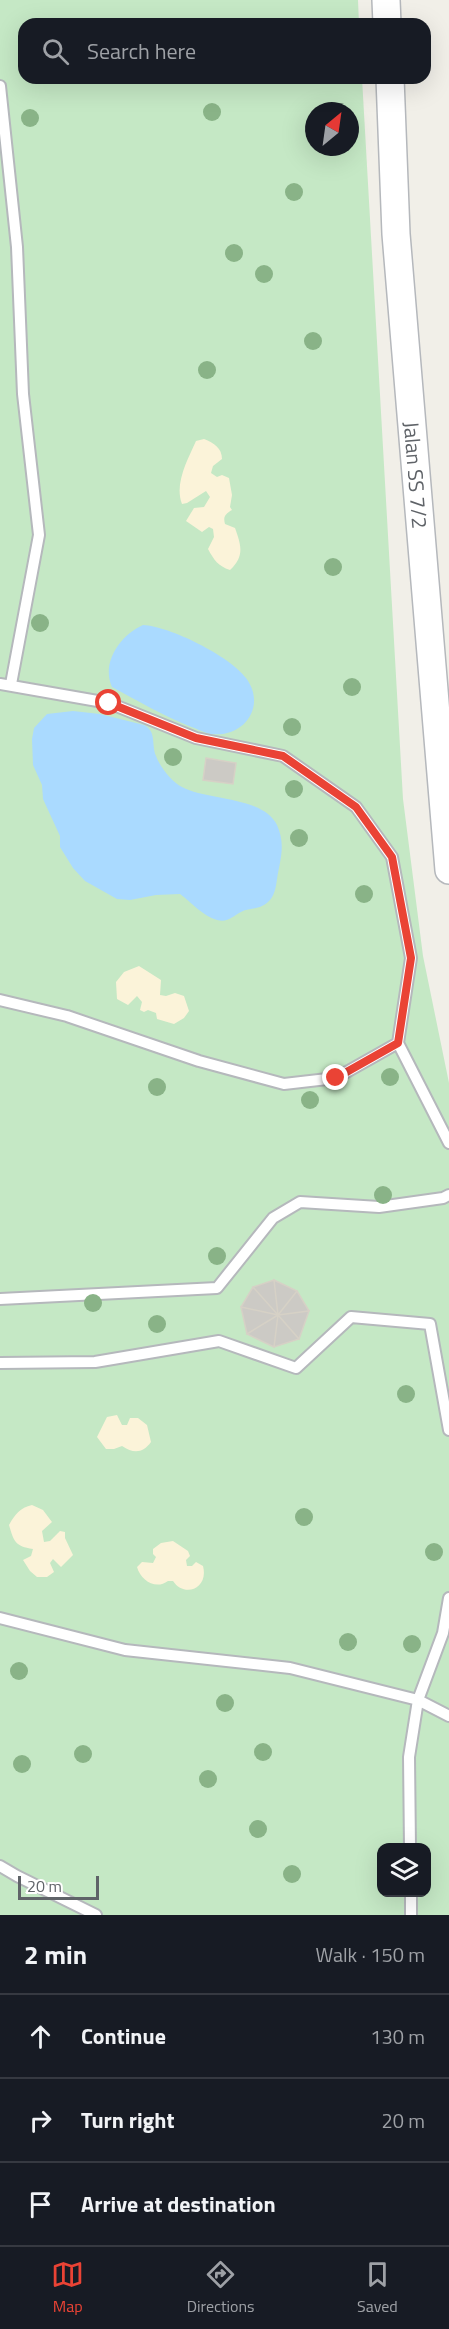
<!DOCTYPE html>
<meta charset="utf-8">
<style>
body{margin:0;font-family:"Titillium Web",sans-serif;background:#242831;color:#f1f3f6}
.controls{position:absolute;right:18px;bottom:18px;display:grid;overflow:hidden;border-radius:12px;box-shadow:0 6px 24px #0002}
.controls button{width:54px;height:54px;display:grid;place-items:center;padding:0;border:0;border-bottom:2px solid #363941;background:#171b24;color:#f1f3f6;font:30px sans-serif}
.compass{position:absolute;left:305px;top:102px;width:54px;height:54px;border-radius:50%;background:#171b24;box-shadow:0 6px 24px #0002;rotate:29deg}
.scale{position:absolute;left:18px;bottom:15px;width:81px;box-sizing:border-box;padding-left:6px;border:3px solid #5f6368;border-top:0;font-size:16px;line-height:21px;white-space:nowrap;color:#5f6368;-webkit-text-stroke:4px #fff;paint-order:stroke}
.stop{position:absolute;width:18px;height:18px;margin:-14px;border:4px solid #ea4335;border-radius:50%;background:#fff}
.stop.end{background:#ea4335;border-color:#fff;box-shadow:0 2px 6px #0008}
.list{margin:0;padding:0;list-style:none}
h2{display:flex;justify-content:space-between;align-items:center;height:78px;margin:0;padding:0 24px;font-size:26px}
h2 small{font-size:20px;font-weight:400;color:#9ea1a6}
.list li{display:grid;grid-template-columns:39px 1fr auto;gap:18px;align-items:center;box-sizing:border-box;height:84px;padding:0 24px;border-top:2px solid #363941}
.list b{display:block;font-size:22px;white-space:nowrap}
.list em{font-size:20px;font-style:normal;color:#9ea1a6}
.icon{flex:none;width:33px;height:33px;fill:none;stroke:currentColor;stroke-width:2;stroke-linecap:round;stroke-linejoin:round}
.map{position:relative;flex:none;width:449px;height:1915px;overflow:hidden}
.search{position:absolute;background:#171b24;box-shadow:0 6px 24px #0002;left:18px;right:18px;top:18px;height:66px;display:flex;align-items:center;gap:15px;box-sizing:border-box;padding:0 21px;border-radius:18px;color:#9ea1a6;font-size:22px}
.sheet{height:330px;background:#171b24}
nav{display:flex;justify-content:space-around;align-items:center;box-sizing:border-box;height:84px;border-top:2px solid #363941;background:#171b24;font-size:16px;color:#9ea1a6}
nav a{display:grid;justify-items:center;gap:3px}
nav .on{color:#ea4335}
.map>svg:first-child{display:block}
</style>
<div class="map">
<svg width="449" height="1915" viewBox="0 0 449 1915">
<rect width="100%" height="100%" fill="#f1efe8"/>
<path fill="#c5e8c5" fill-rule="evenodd" d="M0,0H358L359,24H24V78H362L403,799L423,956L449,1083V1915H0ZM314,111H350V147H314ZM382,1848H426V1892H382Z"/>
<path fill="#fbf3d9" d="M204,439C214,443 222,448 222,459L213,466L211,473L217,477L222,475L229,478L232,495L230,507L232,510C225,514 223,517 225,524L235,528C241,545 245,556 230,570C218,566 214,560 208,549L214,537L213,529L209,527L202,532L186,521L194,508L204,507L210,497L206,491L187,503L182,504C174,484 188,459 196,441Z
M139,966L161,980L160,995L166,996L175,993L184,996L189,1011L184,1018L174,1024L157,1019L156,1013L148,1010L144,1012L140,1010L142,1002L137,996L128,1005L117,999L116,982L124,972Z
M117,1415L122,1425H127L130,1418H138L147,1425L151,1442C143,1453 134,1454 122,1446L114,1449H106L97,1437L107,1417Z
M32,1505L43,1510L52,1522L42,1531L44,1542L50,1541L60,1531L65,1532V1538L73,1555L61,1567L53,1559L50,1563L54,1572L47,1577H37L30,1571L23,1560L31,1556L33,1549C15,1546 14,1542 9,1525C15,1514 20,1508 32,1505Z
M173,1541L188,1551L190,1556L186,1560L187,1566H192L196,1562L203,1566C209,1589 184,1598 173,1581H168C156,1590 141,1581 137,1567L142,1562L153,1563L156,1557L153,1554V1549L161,1543Z"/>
<path fill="#aadaff" d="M143,625C169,626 230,656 246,678C267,706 244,738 211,734C204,733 196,728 189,726C162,715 138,701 112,687C101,663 120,635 143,625Z
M73,711L100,714L144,725C157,732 151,744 156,756C160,767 172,782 182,787C208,801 263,796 277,825C286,845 280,860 277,879C276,886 275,894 270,900C260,911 250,907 241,912C233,916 228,923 217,920C204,917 191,902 180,894L156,895L130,900L117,899L85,881L73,868L60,847V836L43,799L42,785L33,765L32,739L34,728L47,714Z"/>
<path fill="#cccac5" stroke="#d6d1c6" stroke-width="1.5" d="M206,758L236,763L233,784L203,780Z
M274,1280L278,1315L253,1287Z
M274,1280L297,1291L278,1315Z
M253,1287L278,1315L241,1307Z
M297,1291L309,1311L278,1315Z
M241,1307L278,1315L247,1334Z
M309,1311L299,1339L278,1315Z
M278,1315L274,1347L247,1334Z
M278,1315L299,1339L274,1347Z"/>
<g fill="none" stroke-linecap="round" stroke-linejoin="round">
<g stroke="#b5b8bc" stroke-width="14">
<path id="service" d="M0,86L17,247L23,394L39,535L11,684
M0,684L109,703L196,738L283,756L356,807L392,857L411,958L398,1043L336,1078L284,1084L199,1061L67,1016L0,1000
M398,1043L449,1143
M0,1299L217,1288L273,1218L300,1202L379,1207L443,1198L449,1195
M0,1363L95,1362L219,1341L296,1368L351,1317L430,1324L449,1430
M0,1618L125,1650L290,1668L418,1700L449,1716
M410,1848L409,1757L418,1700L443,1633L449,1598
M0,1866L17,1876L96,1915
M411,1892V1915"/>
</g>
<g stroke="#b5b8bc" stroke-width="30">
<g id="tertiary">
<path d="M386,0L387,24"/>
<path id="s1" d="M390,78L396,234L449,870"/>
</g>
</g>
<use href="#service" stroke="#fff" stroke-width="10"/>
<use href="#tertiary" stroke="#fff" stroke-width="27"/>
</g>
<g fill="#89b387">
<circle cx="212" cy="112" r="9"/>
<circle cx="30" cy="118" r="9"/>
<circle cx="294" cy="192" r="9"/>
<circle cx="234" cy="253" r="9"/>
<circle cx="264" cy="274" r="9"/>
<circle cx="313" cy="341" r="9"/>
<circle cx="207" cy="370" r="9"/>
<circle cx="333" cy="567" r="9"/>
<circle cx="40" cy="623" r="9"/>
<circle cx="352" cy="687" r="9"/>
<circle cx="292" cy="727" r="9"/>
<circle cx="173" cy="757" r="9"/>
<circle cx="294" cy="789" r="9"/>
<circle cx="299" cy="838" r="9"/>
<circle cx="364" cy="894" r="9"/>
<circle cx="390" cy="1077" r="9"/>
<circle cx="157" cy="1087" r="9"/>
<circle cx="310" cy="1100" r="9"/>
<circle cx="383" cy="1195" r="9"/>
<circle cx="217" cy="1256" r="9"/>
<circle cx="93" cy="1303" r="9"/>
<circle cx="157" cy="1324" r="9"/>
<circle cx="406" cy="1394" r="9"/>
<circle cx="304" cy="1517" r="9"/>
<circle cx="434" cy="1552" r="9"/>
<circle cx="348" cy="1642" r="9"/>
<circle cx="412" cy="1644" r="9"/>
<circle cx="19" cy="1671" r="9"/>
<circle cx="225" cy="1703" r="9"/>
<circle cx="263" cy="1752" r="9"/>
<circle cx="83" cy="1754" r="9"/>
<circle cx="22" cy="1764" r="9"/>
<circle cx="208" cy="1779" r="9"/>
<circle cx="258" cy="1829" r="9"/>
<circle cx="292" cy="1874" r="9"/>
</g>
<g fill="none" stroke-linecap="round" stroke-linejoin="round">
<path stroke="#ea4335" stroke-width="8" d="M109,703L196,738L283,756L356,807L392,857L411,958L398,1043L336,1078"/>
</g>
<g text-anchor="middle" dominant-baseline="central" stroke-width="6" stroke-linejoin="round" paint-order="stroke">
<g font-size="21" fill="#5f6368" stroke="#fff">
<text stroke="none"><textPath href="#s1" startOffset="398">Jalan SS 7/2</textPath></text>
</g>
</g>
</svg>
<div class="controls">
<button><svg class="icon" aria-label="layers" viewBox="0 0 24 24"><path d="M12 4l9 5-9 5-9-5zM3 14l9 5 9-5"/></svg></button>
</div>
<svg class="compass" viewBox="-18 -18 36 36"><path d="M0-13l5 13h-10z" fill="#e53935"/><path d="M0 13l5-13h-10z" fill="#9ea1a6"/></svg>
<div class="scale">20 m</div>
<div class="stop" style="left:109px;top:703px"></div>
<div class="stop end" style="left:336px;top:1078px"></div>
<div class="search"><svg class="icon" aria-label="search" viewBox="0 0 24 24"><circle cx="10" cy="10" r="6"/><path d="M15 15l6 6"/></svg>Search here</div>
</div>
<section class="sheet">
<h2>2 min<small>Walk · 150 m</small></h2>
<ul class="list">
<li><svg class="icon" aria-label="ahead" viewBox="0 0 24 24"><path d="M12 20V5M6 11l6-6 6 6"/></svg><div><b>Continue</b></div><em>130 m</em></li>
<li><svg class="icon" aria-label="right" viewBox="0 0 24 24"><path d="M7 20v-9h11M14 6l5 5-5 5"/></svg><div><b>Turn right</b></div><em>20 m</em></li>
<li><svg class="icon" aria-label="arrive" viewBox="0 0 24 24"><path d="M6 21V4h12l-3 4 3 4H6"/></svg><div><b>Arrive at destination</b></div></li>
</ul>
</section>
<nav>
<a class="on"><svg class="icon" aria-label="map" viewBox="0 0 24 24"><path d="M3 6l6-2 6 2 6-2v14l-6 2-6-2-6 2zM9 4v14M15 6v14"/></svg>Map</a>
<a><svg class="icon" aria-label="directions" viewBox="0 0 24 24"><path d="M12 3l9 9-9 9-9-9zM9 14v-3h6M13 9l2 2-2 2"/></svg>Directions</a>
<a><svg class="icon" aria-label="saved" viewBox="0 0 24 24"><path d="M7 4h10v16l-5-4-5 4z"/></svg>Saved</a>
</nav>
